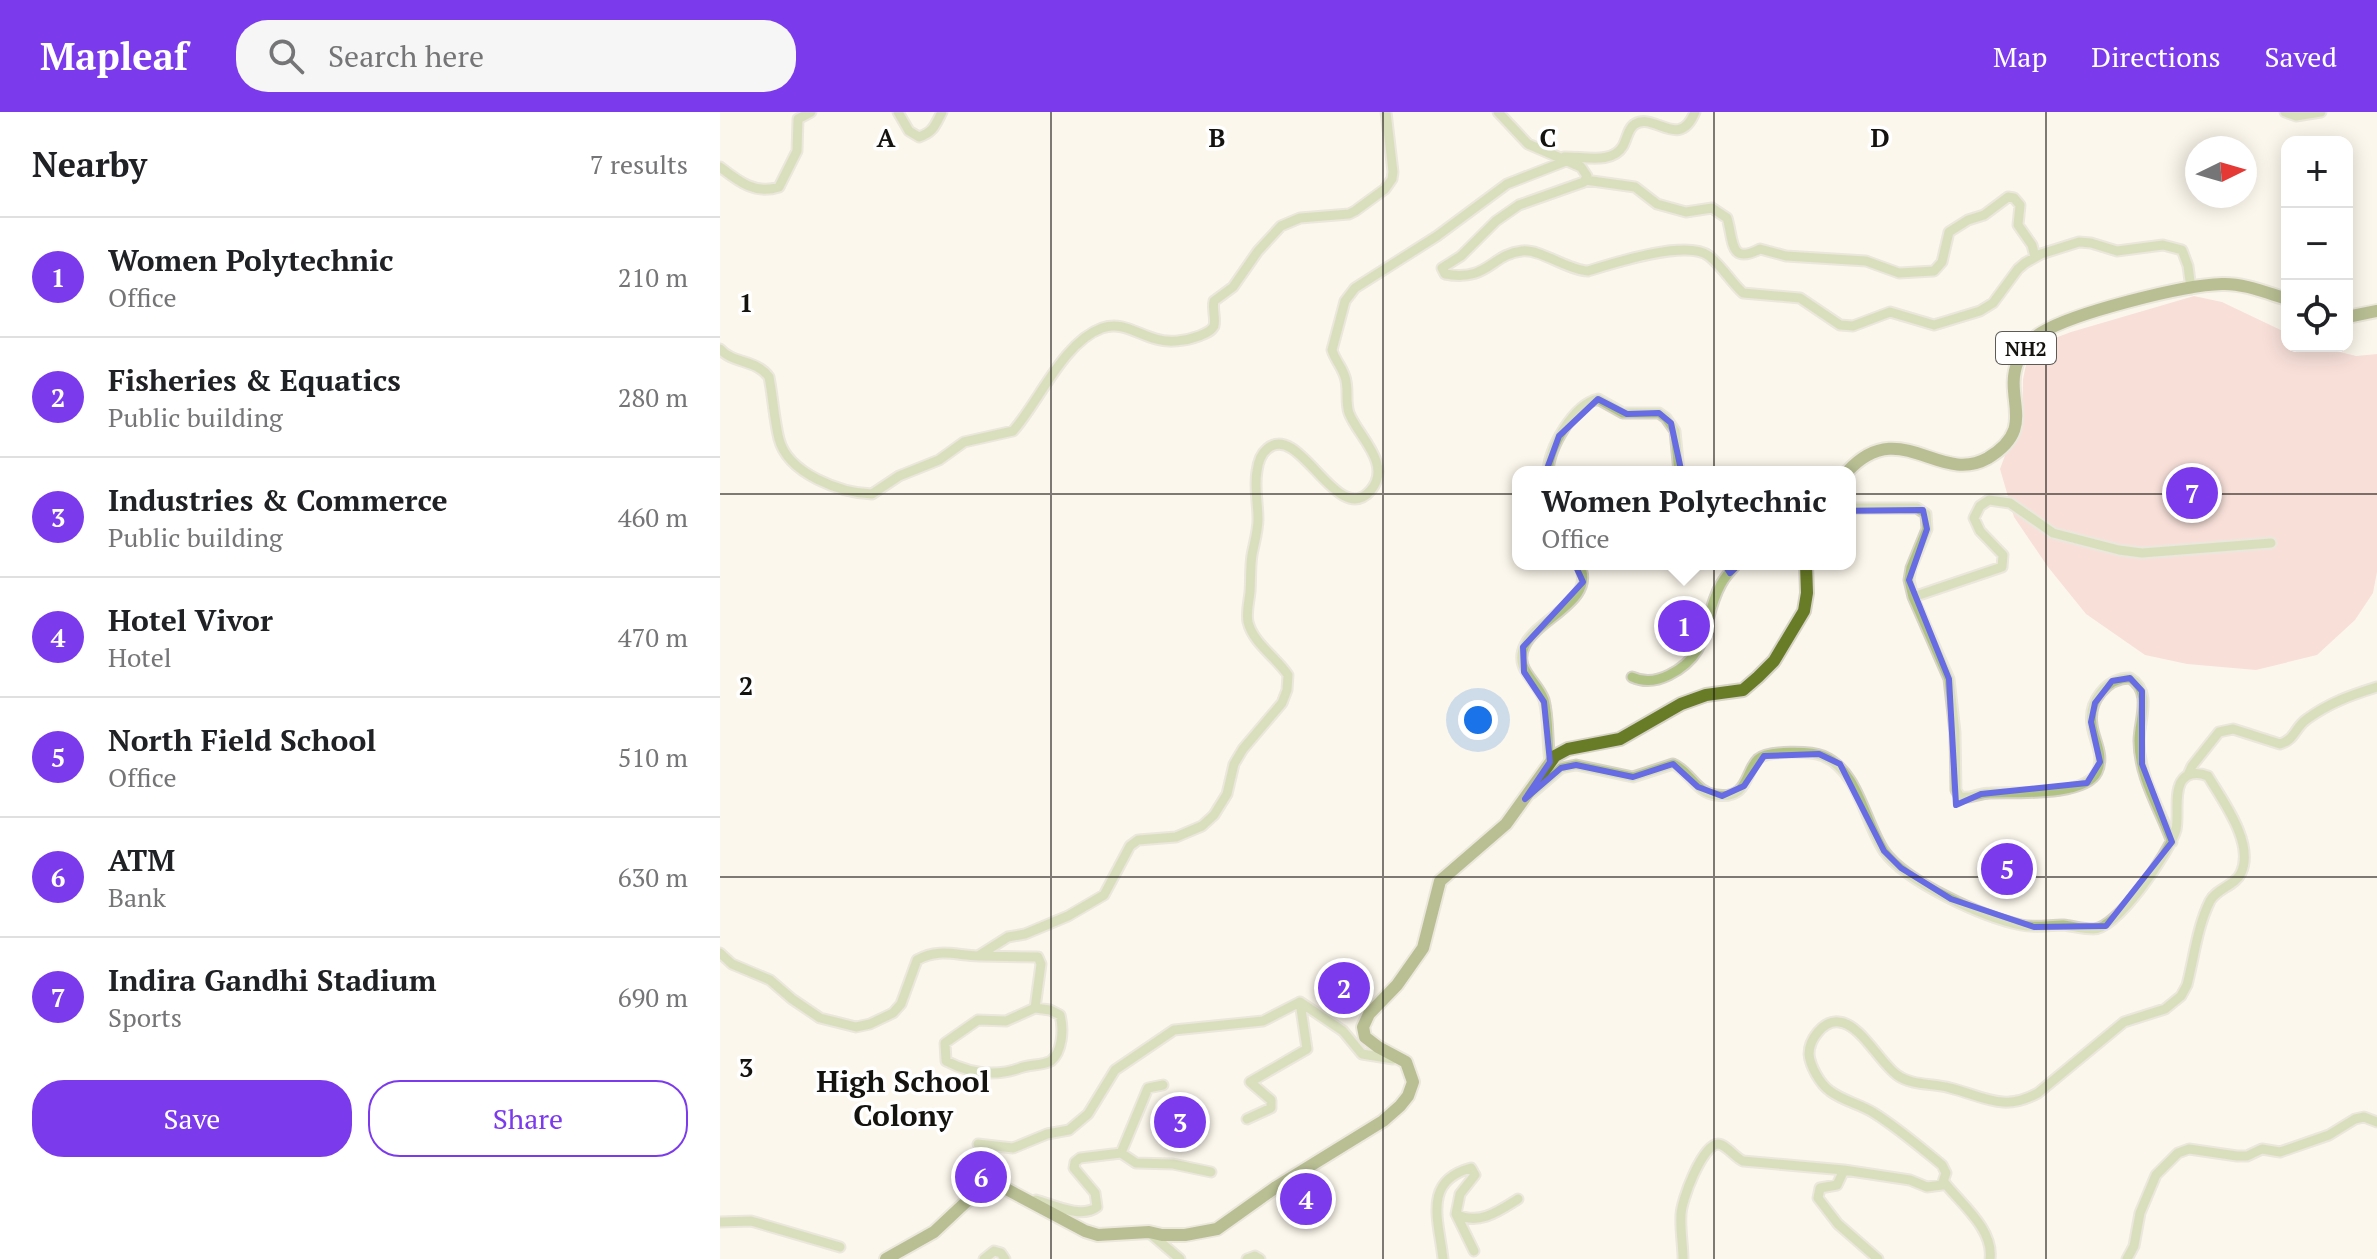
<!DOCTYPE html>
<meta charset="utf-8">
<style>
body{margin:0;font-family:"PT Serif",serif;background:#f6f6f6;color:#202124}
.controls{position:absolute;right:24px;top:24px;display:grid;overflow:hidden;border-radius:16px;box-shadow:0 4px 20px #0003}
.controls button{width:72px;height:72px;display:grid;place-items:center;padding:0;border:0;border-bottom:2px solid #e0e0e0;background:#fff;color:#202124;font:40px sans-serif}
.compass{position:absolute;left:1465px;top:24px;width:72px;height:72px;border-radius:50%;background:#fff;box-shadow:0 4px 20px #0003;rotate:85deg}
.you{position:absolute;left:758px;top:608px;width:28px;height:28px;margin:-20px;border:6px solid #fff;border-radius:50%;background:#1a73e8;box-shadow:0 0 0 12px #1a73e833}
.badge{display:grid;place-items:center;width:52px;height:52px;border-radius:50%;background:#7c3aed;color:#fff;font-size:26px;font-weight:700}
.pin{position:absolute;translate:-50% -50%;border:4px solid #fff;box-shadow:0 2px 8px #0006}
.popup{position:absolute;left:792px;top:354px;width:344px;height:104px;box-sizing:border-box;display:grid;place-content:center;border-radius:16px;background:#fff;filter:drop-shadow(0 2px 6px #0005);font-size:26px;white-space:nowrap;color:#757577}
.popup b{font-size:30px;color:#202124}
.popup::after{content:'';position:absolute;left:50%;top:100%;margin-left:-16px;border:16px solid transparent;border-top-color:#fff}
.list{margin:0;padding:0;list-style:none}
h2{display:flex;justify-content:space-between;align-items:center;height:104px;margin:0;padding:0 32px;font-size:34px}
h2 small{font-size:26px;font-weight:400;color:#757577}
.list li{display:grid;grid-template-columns:52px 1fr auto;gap:24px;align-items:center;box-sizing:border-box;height:120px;padding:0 32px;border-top:2px solid #e0e0e0}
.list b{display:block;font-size:30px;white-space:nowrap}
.list p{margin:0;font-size:26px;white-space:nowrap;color:#757577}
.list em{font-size:26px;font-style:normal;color:#757577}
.actions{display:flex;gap:16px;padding:24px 32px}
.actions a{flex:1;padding:18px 0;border:2px solid #7c3aed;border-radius:32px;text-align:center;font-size:28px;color:#7c3aed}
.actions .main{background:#7c3aed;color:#fff}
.icon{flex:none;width:44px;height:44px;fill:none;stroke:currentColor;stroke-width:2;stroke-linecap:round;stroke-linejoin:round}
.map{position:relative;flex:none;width:1657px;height:1147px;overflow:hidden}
header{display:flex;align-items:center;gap:48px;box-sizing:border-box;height:112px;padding:0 40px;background:#7c3aed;color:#fff}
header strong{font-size:38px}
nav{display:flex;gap:44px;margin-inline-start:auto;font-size:28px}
.search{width:560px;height:72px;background:#f6f6f6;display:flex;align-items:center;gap:20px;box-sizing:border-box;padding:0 28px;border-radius:32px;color:#757577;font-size:30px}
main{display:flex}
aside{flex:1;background:#fff}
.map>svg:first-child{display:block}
</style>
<header>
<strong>Mapleaf</strong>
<div class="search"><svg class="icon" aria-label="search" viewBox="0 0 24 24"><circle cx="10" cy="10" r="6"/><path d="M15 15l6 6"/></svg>Search here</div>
<nav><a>Map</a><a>Directions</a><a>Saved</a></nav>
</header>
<main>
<aside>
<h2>Nearby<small>7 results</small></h2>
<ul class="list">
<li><span class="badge">1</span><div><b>Women Polytechnic</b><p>Office</p></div><em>210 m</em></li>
<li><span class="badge">2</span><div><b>Fisheries &amp; Equatics</b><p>Public building</p></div><em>280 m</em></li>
<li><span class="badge">3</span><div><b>Industries &amp; Commerce</b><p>Public building</p></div><em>460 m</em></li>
<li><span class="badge">4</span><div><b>Hotel Vivor</b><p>Hotel</p></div><em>470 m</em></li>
<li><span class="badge">5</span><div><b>North Field School</b><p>Office</p></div><em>510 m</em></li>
<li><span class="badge">6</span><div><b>ATM</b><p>Bank</p></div><em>630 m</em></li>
<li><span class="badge">7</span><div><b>Indira Gandhi Stadium</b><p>Sports</p></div><em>690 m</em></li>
</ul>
<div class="actions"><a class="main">Save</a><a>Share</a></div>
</aside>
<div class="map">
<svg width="1657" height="1147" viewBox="0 0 1657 1147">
<rect width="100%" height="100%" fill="#fcf7ec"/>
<path fill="#f4c3c2" d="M1474,184L1502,190L1567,221V234H1596L1636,244L1657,242V460L1653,481L1635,508L1597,543L1536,558L1467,552L1425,543L1366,502L1328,455L1294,405L1280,357L1287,338L1302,318L1303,267L1308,243L1327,229L1351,220Z"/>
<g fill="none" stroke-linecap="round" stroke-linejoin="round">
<g stroke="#d7d3c9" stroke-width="13">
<path id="minor" d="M178,0L189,19L199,25C214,20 215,13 222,0
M778,0L808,32L861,55L867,64L864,70L799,93L776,109L741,144L722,156L725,162C769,170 771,142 802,139C821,137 847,158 868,159C894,151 967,127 989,144C1002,154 1010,169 1023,181L1080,186L1120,213L1133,214L1170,200L1214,213L1260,199L1273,191L1298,157L1305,151L1321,142L1359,130L1371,131L1397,139L1443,133L1462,138L1468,154L1471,177
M1565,0L1576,4L1601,0
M844,45C863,44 892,53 903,34C907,27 908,16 915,12C935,0 959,39 975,0
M0,55C18,69 35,83 59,75L77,39L78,7L91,0
M865,68L915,75L937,92L966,100L992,96L1007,106C1014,129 1009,153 1040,137L1066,144L1146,149L1179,161L1214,159L1222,150L1229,120L1248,108L1264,103L1288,85L1294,86L1300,93L1298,113L1312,133L1315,145
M0,237C13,252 36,247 49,265C53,285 54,307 59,327C68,362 121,381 152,382L179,364L219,348L244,330L293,319C319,290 343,230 382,216C402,209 417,222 436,227C449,231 466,229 479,224C484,222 491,220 494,214C496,206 492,197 494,189L513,175L538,139L561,114L580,106L629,102L635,99L665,77L672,67L673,60L666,0
M828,360C829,336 853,293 878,287L903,301H939L946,306L955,319L959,360
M1130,396H1197L1206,402L1207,417L1191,456L1189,468L1193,485L1229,567L1235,620L1236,678L1240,685C1251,687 1259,681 1270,681C1294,680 1365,685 1377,660C1385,643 1374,629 1372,613C1368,589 1387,566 1410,566C1433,580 1419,608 1419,629C1419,665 1440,697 1452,730
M1193,485L1282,455L1283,443L1260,419L1254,406L1260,394L1269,388L1290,391L1333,421L1399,438L1422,441L1551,431
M912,565C925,571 937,569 949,563C993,541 981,508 1001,472C1005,465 1011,458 1017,452
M830,650C827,630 829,607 824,588C817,568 793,557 805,533C818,506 878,488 859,452
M1468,663L1472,654L1499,620L1513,617L1560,632C1575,628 1575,615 1587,607C1609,591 1631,583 1657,575
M812,681L841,656L856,653L913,665L953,652C970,659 976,681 996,683C1029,688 1025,659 1038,647C1048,638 1091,639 1103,644C1139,659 1144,709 1164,739C1186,770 1263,805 1301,813C1315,816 1329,813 1343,813C1353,814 1363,817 1373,817C1397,818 1450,739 1456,718C1459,703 1454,683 1461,670C1467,660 1478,660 1488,664C1502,688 1535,731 1521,761C1515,774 1497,776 1490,789C1477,815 1474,846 1467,873L1461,884L1445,897L1404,910L1318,981C1307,987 1296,991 1283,990C1265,989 1248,980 1230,976C1213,971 1192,974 1177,963C1159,950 1141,912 1119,910C1103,908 1089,928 1089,942C1090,954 1100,972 1110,979C1123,989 1140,992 1154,1001C1178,1016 1200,1035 1222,1053L1226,1061L1222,1073L1207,1075L1190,1068L1124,1058L1117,1073L1100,1076L1098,1086L1118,1112L1158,1147
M0,841L12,852L50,868L72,887L100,906L136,915L150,912L173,901L181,892L197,848C218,836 235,843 258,844L288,825L305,822L348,804L384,783L410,734L418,728L456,725L482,714L494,703L507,682L514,652L523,637L562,591L567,578L568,563C556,545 533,531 528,510C526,500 529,490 530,480C531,468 530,455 532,443C534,432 538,419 538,407C538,391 534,375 537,359C538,351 541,342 547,337C580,308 617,418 651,378C673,352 637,323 629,301C625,289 629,276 625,265C622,255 615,248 612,238L625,189L635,176L717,124L787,72L846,49
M258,844L318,845L321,852L315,896L286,909L258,908L225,931L226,949C251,962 275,965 300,956C310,952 321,954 331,949C342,940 344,918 340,903L330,898L315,896
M527,1007L551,996V988L530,970L587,937L580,890
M258,1032L293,1036L327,1022L349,1018L368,1002L395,958L454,918L543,909L580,890L623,919L642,942L673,947
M401,1041L428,976L443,973
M1224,1070C1240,1091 1274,1117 1270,1147
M316,1088C334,1093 361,1107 377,1095L375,1081L354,1056L355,1050L360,1046L401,1041L416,1051L453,1052L491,1060
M736,1102C759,1114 779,1099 798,1087
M0,1110L31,1109L120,1135
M432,1123L460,1147
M264,1147L274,1139L281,1141L285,1147
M527,1147L535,1144L540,1147
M723,1147C719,1109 702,1069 751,1056L755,1063L740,1082L736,1102L754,1139
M963,1147C963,1133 960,1117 961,1103C961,1089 982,1033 998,1032C1005,1032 1016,1046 1023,1049L1124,1058
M1407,1147L1414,1134L1420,1101L1436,1063L1458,1041L1469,1037L1517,1044H1527L1542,1037L1560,1040L1609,1023L1635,1007L1644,1005L1657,1010"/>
</g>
<g stroke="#d7d3c9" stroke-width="16">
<path id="highway" d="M1627,205L1657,199
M1127,360C1180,302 1219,374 1268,346C1319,315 1282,287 1298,249C1303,238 1311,227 1321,221C1353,201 1463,173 1502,172C1523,171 1547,181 1567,187
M166,1147L214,1120L263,1074L275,1071L365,1119L378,1123L429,1120L442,1123H465L497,1117L556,1075L663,1009L680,994L688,984L693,970L686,950L658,935L645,925L643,915L649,902L677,873L703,836L720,769L786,712L835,644L848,637L900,627L961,592L986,583L1023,578L1038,565L1054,549L1084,499L1087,481L1086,452"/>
</g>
<use href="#minor" stroke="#b0c284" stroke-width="9"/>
<use href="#highway" stroke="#687b26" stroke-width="12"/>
</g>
<path d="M0 0H1657V1147H0ZM878,287L907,302L939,301L951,311L970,400L1010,461L1032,440L1090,435L1105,399L1203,398L1207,417L1189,468L1229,567L1236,693L1261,682L1367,671L1380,650L1371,610L1375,591L1392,569L1410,566L1422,579V652L1452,730L1386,814L1314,815L1231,787L1181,756L1164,739L1120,652L1099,642L1044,644L1024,674L1002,684L978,675L953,652L913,665L856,653L841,656L805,687L830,650L824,590L804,560L803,535L863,470L831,400L828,354L839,324Z" fill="#fcf7ec" fill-opacity=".55" fill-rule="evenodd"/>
<path fill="none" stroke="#676be4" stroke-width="6" stroke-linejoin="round" d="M878,287L907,302L939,301L951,311L970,400L1010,461L1032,440L1090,435L1105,399L1203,398L1207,417L1189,468L1229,567L1236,693L1261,682L1367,671L1380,650L1371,610L1375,591L1392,569L1410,566L1422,579V652L1452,730L1386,814L1314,815L1231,787L1181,756L1164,739L1120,652L1099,642L1044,644L1024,674L1002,684L978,675L953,652L913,665L856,653L841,656L805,687L830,650L824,590L804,560L803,535L863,470L831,400L828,354L839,324Z"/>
<path fill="none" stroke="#15130f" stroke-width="2" stroke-opacity="0.55" d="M331,0V1147M663,0V1147M994,0V1147M1326,0V1147M0,382H1657M0,765H1657"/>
<g text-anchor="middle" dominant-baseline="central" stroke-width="7" stroke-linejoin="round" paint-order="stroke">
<rect fill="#fff" stroke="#5b5a57" stroke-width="2" x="1276" y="220" width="60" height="32" rx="6"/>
<g font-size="20" font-weight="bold" fill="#15130f">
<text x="1306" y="236">NH2</text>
</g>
<g font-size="30" font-weight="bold" fill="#15130f" stroke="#fff">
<text x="183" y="969">High School<tspan x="183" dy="34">Colony</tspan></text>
</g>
</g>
<g font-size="26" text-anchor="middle" font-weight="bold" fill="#15130f" stroke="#fff" stroke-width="7" stroke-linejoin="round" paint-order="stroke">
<text x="166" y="35">A</text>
<text x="497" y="35">B</text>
<text x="828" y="35">C</text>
<text x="1160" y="35">D</text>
<text x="26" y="200">1</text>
<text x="26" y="583">2</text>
<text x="26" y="965">3</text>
</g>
</svg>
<div class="controls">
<button>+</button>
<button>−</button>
<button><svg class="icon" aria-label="locate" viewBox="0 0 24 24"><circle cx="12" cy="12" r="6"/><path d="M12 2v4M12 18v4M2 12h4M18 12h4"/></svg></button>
</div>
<svg class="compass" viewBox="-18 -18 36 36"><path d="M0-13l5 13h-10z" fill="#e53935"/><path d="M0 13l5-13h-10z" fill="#757577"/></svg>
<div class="you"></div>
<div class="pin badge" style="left:964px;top:514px">1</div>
<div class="popup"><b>Women Polytechnic</b>Office</div>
<div class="pin badge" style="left:624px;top:876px">2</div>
<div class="pin badge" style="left:460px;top:1010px">3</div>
<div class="pin badge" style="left:586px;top:1087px">4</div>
<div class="pin badge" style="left:1287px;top:757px">5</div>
<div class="pin badge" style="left:261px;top:1065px">6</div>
<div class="pin badge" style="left:1472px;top:381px">7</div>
</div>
</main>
